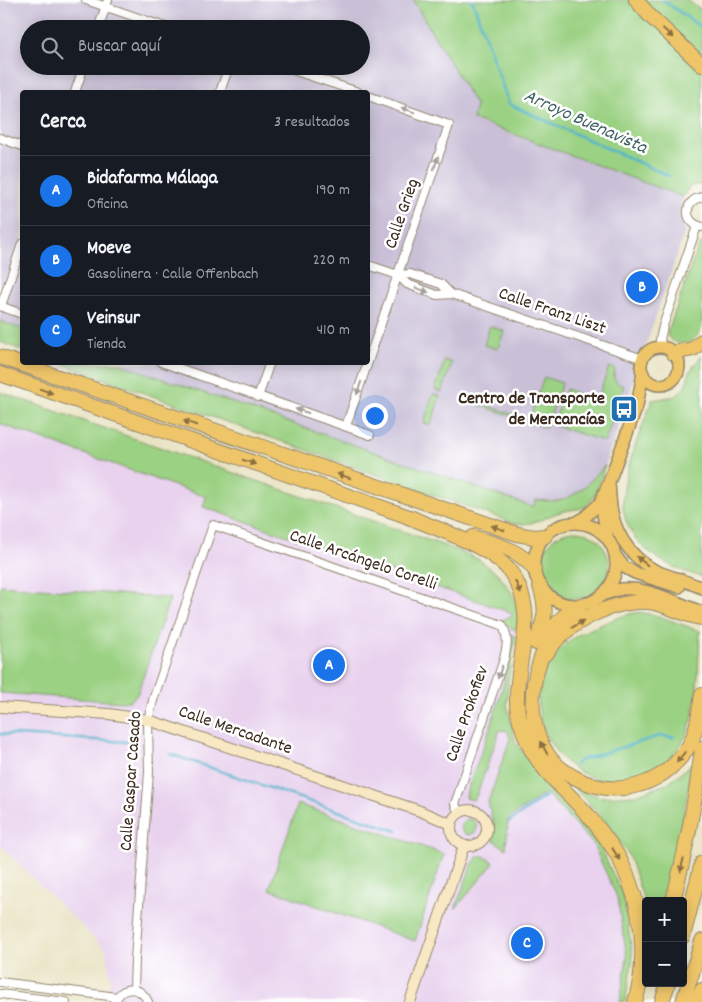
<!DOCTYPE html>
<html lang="es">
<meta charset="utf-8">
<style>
body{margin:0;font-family:Dekko,sans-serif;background:#242831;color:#f1f3f6}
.controls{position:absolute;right:15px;bottom:15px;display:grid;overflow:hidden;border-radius:5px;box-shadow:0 2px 12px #0003}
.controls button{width:45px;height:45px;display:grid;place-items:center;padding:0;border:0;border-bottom:1px solid #363941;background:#171b24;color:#f1f3f6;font:25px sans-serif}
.you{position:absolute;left:374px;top:415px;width:18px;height:18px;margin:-12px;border:4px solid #fff;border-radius:50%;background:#1a73e8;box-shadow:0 0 0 8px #1a73e833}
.badge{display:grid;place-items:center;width:32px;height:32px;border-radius:50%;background:#1a73e8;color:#fff;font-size:16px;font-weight:700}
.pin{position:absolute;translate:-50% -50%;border:2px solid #fff;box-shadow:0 1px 5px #0006}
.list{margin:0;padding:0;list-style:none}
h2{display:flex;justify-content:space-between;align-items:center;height:65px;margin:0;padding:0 20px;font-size:21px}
h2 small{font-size:16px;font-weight:400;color:#9ea1a6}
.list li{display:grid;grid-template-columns:32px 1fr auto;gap:15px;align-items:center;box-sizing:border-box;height:70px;padding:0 20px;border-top:1px solid #363941}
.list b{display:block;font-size:19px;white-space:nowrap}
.list p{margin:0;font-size:16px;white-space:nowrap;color:#9ea1a6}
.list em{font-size:16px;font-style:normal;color:#9ea1a6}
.icon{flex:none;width:28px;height:28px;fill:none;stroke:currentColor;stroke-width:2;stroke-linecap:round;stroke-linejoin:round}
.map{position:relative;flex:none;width:702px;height:1002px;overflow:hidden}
.search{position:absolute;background:#171b24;box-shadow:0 2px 12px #0003;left:20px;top:20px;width:350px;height:55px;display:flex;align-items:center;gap:12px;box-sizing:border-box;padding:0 18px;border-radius:28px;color:#9ea1a6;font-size:19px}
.panel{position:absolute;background:#171b24;box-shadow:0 2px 12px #0003;left:20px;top:90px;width:350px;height:275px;border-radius:5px}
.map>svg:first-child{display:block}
</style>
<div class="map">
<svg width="702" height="1002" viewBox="0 0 702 1002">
<rect width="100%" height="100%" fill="#fff"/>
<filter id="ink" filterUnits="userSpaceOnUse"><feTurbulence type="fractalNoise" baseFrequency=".02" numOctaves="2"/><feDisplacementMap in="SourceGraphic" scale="10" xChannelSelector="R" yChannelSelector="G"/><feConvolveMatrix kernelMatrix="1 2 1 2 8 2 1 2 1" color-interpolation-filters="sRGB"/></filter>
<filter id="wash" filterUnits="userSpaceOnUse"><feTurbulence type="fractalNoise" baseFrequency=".0096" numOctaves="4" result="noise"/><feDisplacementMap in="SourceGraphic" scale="20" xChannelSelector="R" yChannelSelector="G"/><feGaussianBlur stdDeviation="1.12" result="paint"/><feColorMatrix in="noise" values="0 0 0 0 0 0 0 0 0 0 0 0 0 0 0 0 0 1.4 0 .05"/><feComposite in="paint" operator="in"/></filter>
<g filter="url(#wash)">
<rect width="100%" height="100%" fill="#e9e3c3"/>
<path fill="#e8d2ee" d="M0,424L206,497L203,507L517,614L518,629L508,682L507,703L510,721L508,731L510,739L488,802L494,827L546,793L593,844L617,897L627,957L620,1002H104L108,986L111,984L106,950L0,845Z"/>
<path fill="#c9bfd7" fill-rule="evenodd" d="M0,0H413L476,106L473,120L683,197L679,211L685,231L605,465L589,483L574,495L556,501L536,500L533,507L118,363L368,362V92H22V329L0,321ZM29,29H361V66H29Z"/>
<path fill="#9bd183" stroke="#6b7e50" d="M413,0H687L702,11V184L690,186L683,197L473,119L476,106Z
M702,242V328C700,332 695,339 691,341C683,346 670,343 667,334L697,250Z
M0,321L22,329V350L0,342Z
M490,326L504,331L498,349L484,345Z
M702,355V577C668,568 627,547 623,507C620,479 642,428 652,400L676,396L685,387L690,371Z
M445,360L452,363L442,392L435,390Z
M59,363H118L533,507L536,500C542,500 550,502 556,501C577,498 592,480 605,465C601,477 598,492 590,502C583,511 575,508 565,511C545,515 540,525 516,524Z
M609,367L615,369C612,378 615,383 624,386L605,442L553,425L566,389L597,400Z
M544,377L562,383L548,423L530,417Z
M0,392L448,547L478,559L499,575L510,590L517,605L518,629H511L502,620L511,616L512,613L203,507L206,497L0,424Z
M433,394L440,396L431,425L424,423Z
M466,398L547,426L546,428L465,400Z
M541 565a34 34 0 1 1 68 0a34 34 0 1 1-68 0Z
M0,585L170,598L137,695L130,701L122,702L0,693Z
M640,612L658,616L700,631C698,662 699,700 689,729C681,750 664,767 643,776C567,805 504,708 559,650C570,638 583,632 598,626C612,620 625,614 640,612Z
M512,635L516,636L508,682L507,703L515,741L551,792L598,843L623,895L633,957L625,1002H620L627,957L617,897L593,844L546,793L508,819L506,849L493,840L494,827L488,802L510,739L508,731L500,730L476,797L473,800L466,798L467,791C485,740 507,690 512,635Z
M693,761L672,878L666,901H646V906L628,854L599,814L574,788L600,797L636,795L666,784L686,769Z
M298,804L444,854L415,941L269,889Z
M461 827a8 8 0 1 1 16 0a8 8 0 1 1-16 0Z
M478,856H484L494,863L455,909L471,866Z"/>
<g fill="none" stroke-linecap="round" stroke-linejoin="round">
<path stroke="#4db4cb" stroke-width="2.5" d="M471,0L473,2L509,104L669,176
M663,0L702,28
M0,734L128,742
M170,754L397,831
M575,765L581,760L659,736L674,737
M509,822L546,796"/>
</g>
</g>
<g filter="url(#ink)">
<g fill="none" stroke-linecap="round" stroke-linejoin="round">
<g stroke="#928670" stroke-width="10">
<path id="street" d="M86,0L171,29
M98,29L108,0
M281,66L358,92
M75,92L84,66
M220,92L229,66
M0,138L22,146
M702,197C683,200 683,223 702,227
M368,265L398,275L410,274L441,284L451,294
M398,275L407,284L437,295L451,294L643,359
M0,306L22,314
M1,306L22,244
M662,348L660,340L663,326L697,226
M161,362L370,435
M258,397L270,362
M346,426L449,125L368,96
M0,982L117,997
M134,989L135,959L149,772L148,720L154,697L213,525L502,625C509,637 507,646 504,659L455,804L459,813
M0,994L66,1002
M115,1002C121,985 141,985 148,1002"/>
</g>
<g stroke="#928670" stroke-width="12">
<path id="secondary" d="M0,707L109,714L148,720L420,811L451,824
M451 828a18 18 0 1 1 36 0a18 18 0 1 1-36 0Z
M410,1002L464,846"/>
</g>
<g stroke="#928670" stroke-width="14">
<path id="primary" d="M641 366a19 19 0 1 1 38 0a19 19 0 1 1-38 0Z
M609,484C610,493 610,503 612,512C617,539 636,563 661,573C675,578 689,582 702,588
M605,498L603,515L608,539
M575,523L584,518L600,503L609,482L637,406L643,373
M534 564a41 41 0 1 1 82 0a41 41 0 1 1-82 0Z
M615,555L624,567L635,573L679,587
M602,595C609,593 615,590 622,589C646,586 679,604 702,612"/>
</g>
<g stroke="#928670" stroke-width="16">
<path id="highway" d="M636,0L650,16L702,65
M673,353L693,349L702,341
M0,357L517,534L534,537L545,536
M0,374L415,519
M406,516C435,528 490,546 509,570C542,614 515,656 517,703C517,715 523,731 528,743C541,772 568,792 588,815C600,830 613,845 621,862C642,904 649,957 635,1002
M473,537C496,544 519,549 534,569
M581,605C552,621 551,631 540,661C529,692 529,727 548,755C554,764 565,772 574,777C614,800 661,787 687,749C697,734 699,713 702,695
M536,643C545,618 548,611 540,586
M547,653C564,623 619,596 654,603C670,606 685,616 702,618
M673,901C686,850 696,799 702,748
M683,936L702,863
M662,1002L668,983
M683,1002L702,941
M697,1002L702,990"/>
</g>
<use href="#street" stroke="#fff" stroke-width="8"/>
<use href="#secondary" stroke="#f8e8c3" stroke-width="10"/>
<use href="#primary" stroke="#eec569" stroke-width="11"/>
<use href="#highway" stroke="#eec569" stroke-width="14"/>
</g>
<defs><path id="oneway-solid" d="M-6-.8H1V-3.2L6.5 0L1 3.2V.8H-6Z" transform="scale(1.25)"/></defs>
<g fill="#8c7040">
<use href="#oneway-solid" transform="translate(668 33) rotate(43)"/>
<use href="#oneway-solid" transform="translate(46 391) rotate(19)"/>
<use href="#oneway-solid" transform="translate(190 423) rotate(-161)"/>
<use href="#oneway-solid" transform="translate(249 462) rotate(19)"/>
<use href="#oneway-solid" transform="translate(344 476) rotate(-161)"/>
<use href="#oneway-solid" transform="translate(498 528) rotate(-161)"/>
<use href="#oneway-solid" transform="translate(642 561) rotate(-142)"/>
<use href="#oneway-solid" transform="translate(518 587) rotate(65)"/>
<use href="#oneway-solid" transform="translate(578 624) rotate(-31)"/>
<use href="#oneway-solid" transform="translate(544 748) rotate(-118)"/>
<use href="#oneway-solid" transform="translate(681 757) rotate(128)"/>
<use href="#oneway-solid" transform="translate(616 854) rotate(58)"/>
<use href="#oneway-solid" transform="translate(682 865) rotate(103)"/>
</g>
<g fill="#a79f9a">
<use href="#oneway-solid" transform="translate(408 110) rotate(-160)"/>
<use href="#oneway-solid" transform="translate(436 163) rotate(-71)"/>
<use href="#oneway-solid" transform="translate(422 290) rotate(19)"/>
<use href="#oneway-solid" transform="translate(359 388) rotate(109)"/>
<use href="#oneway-solid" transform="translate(302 411) rotate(-162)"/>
<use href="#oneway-solid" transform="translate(500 672) rotate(109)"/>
</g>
</g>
<defs>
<g id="bus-square" transform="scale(1.4375)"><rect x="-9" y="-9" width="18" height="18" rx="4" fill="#1f6fb2" stroke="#fff"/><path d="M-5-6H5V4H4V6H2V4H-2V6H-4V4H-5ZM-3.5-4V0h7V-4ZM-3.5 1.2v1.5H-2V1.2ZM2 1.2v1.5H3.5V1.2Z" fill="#fff"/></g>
</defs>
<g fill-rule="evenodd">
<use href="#bus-square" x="624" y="409"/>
</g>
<g text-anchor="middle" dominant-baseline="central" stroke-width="5" stroke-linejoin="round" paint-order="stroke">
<g font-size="18" fill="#3b2a1e" stroke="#fff">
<text transform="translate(403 214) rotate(-71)">Calle Grieg</text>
<text transform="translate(552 312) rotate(19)">Calle Franz Liszt</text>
<text transform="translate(363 561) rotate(19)">Calle Arcángelo Corelli</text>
<text transform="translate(468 714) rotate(-71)">Calle Prokofiev</text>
<text transform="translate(235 731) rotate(19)">Calle Mercadante</text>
<text transform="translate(132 781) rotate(-86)">Calle Gaspar Casado</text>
</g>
<g font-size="18" font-weight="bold" fill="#3b2a1e" stroke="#fff" text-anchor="end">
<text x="605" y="399">Centro de Transporte<tspan x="605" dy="21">de Mercancías</tspan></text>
</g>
<g font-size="19" font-style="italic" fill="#426163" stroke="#fff">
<text transform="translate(585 123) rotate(24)">Arroyo Buenavista</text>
</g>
</g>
</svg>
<div class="controls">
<button>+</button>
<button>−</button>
</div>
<div class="you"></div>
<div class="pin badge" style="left:329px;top:665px">A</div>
<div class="pin badge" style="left:642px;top:287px">B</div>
<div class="pin badge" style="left:527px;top:943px">C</div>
<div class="search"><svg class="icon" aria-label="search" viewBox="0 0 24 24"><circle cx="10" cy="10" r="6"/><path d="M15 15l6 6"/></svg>Buscar aquí</div>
<section class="panel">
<h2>Cerca<small>3 resultados</small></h2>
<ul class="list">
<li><span class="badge">A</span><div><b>Bidafarma Málaga</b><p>Oficina</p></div><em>190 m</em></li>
<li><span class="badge">B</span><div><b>Moeve</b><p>Gasolinera · Calle Offenbach</p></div><em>220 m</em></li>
<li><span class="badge">C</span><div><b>Veinsur</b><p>Tienda</p></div><em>410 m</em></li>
</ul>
</section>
</div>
